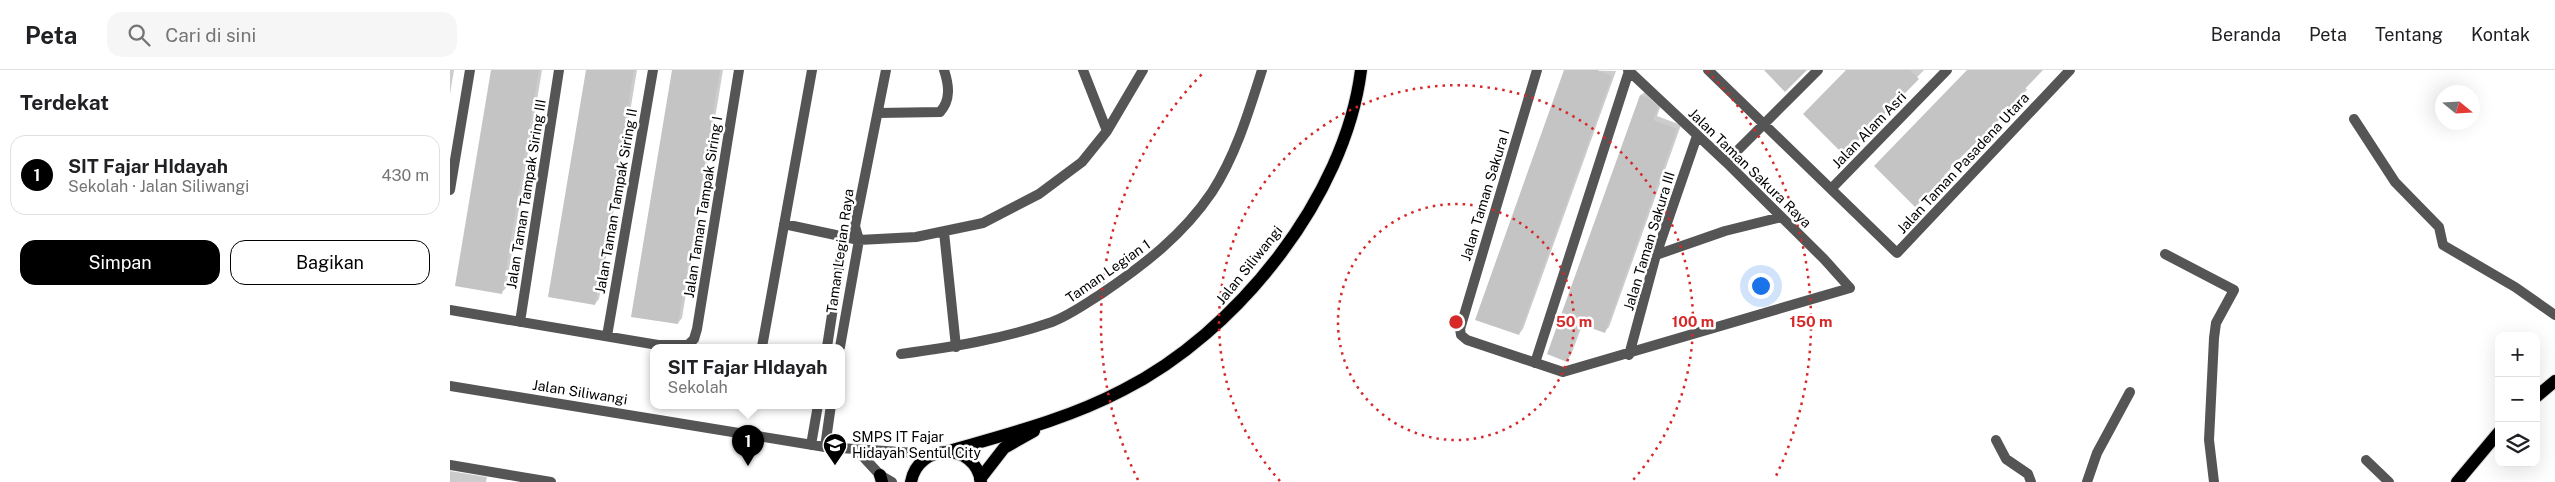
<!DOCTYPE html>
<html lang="id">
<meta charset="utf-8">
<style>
body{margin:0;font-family:"Public Sans",sans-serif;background:#f6f6f6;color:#202124}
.controls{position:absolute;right:15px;bottom:15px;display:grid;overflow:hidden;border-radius:10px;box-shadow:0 5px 20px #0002}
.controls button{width:45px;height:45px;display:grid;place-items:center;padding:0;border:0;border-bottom:1px solid #e0e0e0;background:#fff;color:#202124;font:25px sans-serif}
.compass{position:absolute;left:1985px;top:15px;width:45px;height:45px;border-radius:50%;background:#fff;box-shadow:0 5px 20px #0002;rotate:108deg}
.you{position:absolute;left:1310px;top:215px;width:18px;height:18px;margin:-12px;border:4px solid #fff;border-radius:50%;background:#1a73e8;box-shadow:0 0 0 8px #1a73e833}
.badge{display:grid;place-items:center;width:32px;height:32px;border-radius:50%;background:#000;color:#fff;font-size:16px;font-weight:700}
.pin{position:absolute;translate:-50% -41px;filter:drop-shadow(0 1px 2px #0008)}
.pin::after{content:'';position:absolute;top:26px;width:18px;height:15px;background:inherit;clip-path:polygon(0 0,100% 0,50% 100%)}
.popup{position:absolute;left:200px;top:274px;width:195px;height:65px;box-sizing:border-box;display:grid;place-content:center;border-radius:10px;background:#fff;filter:drop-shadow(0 1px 4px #0005);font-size:16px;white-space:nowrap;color:#757577}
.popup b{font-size:19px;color:#202124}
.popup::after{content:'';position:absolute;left:50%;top:100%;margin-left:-10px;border:10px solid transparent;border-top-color:#fff}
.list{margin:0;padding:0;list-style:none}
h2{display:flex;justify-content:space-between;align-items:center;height:65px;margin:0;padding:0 20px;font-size:21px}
h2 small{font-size:16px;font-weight:400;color:#757577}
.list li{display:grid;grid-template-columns:32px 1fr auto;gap:15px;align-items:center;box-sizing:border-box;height:80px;margin:0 10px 10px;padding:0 10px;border:1px solid #e0e0e0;border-radius:15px}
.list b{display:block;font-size:19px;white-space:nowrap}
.list p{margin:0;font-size:16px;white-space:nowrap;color:#757577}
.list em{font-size:16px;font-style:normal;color:#757577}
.actions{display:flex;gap:10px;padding:15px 20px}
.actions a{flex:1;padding:11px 0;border:1px solid #000;border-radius:15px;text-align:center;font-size:18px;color:#000}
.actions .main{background:#000;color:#fff}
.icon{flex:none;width:28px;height:28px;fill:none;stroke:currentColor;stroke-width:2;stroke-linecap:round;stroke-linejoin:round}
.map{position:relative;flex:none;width:2105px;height:412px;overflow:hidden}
header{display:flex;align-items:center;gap:30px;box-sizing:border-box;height:70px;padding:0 25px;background:#fff;border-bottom:1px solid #e0e0e0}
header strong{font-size:24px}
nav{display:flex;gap:28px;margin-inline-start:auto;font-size:18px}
.search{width:350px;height:45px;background:#f6f6f6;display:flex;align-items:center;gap:12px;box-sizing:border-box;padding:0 18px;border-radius:15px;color:#757577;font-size:19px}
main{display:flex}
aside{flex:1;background:#fff}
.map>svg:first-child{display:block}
</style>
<header>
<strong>Peta</strong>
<div class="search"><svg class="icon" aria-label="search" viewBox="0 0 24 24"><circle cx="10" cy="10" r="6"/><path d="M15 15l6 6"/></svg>Cari di sini</div>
<nav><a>Beranda</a><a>Peta</a><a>Tentang</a><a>Kontak</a></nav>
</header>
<main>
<aside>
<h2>Terdekat<small></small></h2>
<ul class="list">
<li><span class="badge">1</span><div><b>SIT Fajar HIdayah</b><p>Sekolah · Jalan Siliwangi</p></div><em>430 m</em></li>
</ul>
<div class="actions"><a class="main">Simpan</a><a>Bagikan</a></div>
</aside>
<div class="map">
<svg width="2105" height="412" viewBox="0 0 2105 412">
<rect width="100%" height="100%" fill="#fff"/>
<path fill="#0003" d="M0,0H4L0,24Z
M42,0H92L56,218L51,223Z
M137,0H187L149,229L145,234Z
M223,0H273L232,248L228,253Z
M1115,0L1166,1L1073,259L1069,264Z
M1397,0H1474L1394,83Z
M1519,0H1592L1575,17L1577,20L1499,97L1501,99L1465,135L1468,51Z
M1196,21L1212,32L1207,46L1231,55L1159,257L1155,261L1133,253L1121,285L1117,290L1191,25Z
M0,401L37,407L36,412H0Z"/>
<path fill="#c4c4c4" d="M41,0H89L52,224L5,216Z
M136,0H184L145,235L98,227Z
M222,0H270L228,254L181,247Z
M1114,0H1147L1162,6L1069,265L1025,250Z
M1314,0H1357L1335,22Z
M1396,0H1460L1469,9L1394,85L1353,44Z
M1517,0H1593L1569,25L1571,28L1493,105L1495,107L1465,137L1424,96Z
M1190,25L1197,27L1208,37L1203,50L1227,59L1155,263L1130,254L1117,292L1097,284Z"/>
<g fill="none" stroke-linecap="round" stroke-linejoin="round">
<g stroke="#dbdbdb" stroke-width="14">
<path id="primary" d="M2086,327L2105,311
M499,381C558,364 618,349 673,320C786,263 895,128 911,0
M430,405L432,412
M530,409L554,378L584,361
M461,412C468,373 525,371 531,412
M2007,412L2049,362"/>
</g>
<path stroke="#555" stroke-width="10" d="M633,0L657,61
M1087,0L1010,259L1011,265L1017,270L1113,302L1400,218L1374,189L1276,92L1178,0
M1258,0L1447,183L1620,0
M428,43L490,42C501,30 499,15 494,0
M1904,49L1945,112L1989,157L1993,175L2065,217L2105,245
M1276,92L1368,0
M1382,118L1497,0
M0,120L20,0
M334,154L409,170L466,167L533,153L589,124L632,92L657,61L693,0
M494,162L506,277
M1715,184L1784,220L1766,253L1764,268L1759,370L1764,412
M1206,185L1275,161L1331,147
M0,240L208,275H238L244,269L247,259L289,0
M70,252L109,0
M157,266L203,0
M312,277L362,0
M377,277L394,167L399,162
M390,277L409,170L405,156L436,0
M451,284C502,277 553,269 602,252C620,245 635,234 651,224C694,195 733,165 762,122C786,85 799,41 812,0
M1179,285L1206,185L1247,66
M1085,293L1179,1
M0,316L375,377L481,384
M1546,370L1556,389L1578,404L1581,412
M361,375L368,335
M375,377L381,335
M407,380L430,405L442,412
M1916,390L1939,412
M0,395L101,412
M1637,412L1647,383L1680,322"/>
<use href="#primary" stroke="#000" stroke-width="12"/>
</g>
<g fill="none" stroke="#d62828" stroke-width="2.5" stroke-dasharray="2.5 5">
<circle cx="1006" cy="252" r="118"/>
<path d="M830 411A237 237 0 1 1 1182 411"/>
<path d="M688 410A355 355 0 0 1 755 1M1257 1A355 355 0 0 1 1324 410"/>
</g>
<defs>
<g id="school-pin" transform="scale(1.25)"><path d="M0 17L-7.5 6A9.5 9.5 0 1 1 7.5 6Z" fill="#000" stroke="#fff"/><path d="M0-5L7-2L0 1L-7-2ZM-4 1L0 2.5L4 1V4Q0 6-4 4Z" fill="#fff"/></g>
</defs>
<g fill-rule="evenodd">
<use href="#school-pin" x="385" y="375"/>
</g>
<g text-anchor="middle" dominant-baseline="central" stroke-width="5" stroke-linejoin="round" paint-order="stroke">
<g font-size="14" fill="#000" stroke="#fff">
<text transform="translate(1419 60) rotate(-46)">Jalan Alam Asri</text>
<text transform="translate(1513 93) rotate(-47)">Jalan Taman Pasadena Utara</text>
<text transform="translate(1300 98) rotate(44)">Jalan Taman Sakura Raya</text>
<text transform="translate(76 124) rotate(-81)">Jalan Taman Tampak Siring III</text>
<text transform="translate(1035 125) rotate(-73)">Jalan Taman Sakura I</text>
<text transform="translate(166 131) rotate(-80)">Jalan Taman Tampak Siring II</text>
<text transform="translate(253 137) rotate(-81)">Jalan Taman Tampak Siring I</text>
<text transform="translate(1199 171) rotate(-73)">Jalan Taman Sakura III</text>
<text transform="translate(390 181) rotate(-82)">Taman Legian Raya</text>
<text transform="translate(799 195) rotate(-51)">Jalan Siliwangi</text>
<text transform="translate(658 201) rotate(-35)">Taman Legian 1</text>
<text transform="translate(130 322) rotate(9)">Jalan Siliwangi</text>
</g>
<g font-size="14" fill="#000" stroke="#fff" text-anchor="start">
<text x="402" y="367">SMPS IT Fajar<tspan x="402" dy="16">Hidayah Sentul City</tspan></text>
</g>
</g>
<circle cx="1006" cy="252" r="8" fill="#d62828" stroke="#fff" stroke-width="2.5"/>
<g font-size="15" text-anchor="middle" font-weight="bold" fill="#d62828" stroke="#fff" stroke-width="5" stroke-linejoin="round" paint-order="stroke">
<text x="1124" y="257">50 m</text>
<text x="1243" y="257">100 m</text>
<text x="1361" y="257">150 m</text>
</g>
</svg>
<div class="controls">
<button>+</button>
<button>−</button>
<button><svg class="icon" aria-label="layers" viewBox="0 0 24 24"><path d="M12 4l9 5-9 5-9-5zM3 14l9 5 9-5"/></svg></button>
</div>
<svg class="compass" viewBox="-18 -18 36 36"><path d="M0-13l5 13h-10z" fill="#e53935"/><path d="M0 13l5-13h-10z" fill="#757577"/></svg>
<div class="you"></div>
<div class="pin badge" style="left:298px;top:396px">1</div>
<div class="popup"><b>SIT Fajar HIdayah</b>Sekolah</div>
</div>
</main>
